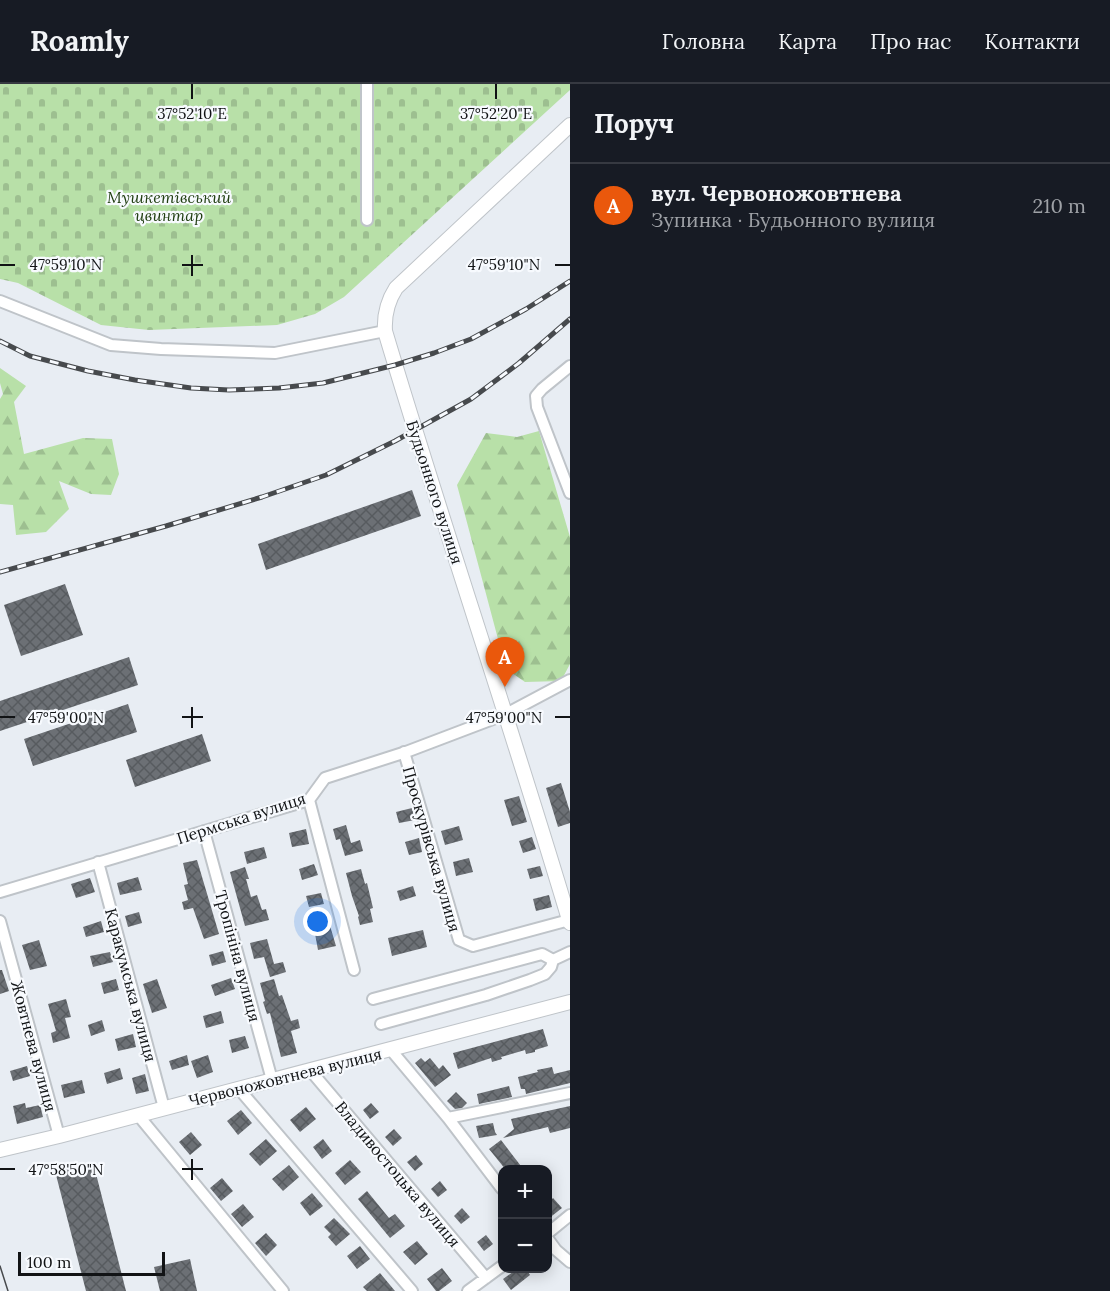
<!DOCTYPE html>
<html lang="uk">
<meta charset="utf-8">
<style>
body{margin:0;font-family:Lora,serif;background:#242831;color:#f1f3f6}
.controls{position:absolute;right:18px;bottom:18px;display:grid;overflow:hidden;border-radius:12px;box-shadow:0 3px 15px #0003}
.controls button{width:54px;height:54px;display:grid;place-items:center;padding:0;border:0;border-bottom:2px solid #363941;background:#171b24;color:#f1f3f6;font:30px sans-serif}
.scale{position:absolute;left:18px;bottom:15px;width:147px;box-sizing:border-box;padding-left:6px;border:3px solid #111315;border-top:0;font-size:16px;line-height:21px;white-space:nowrap;color:#111315;-webkit-text-stroke:4px #f7fafe;paint-order:stroke}
.you{position:absolute;left:318px;top:838px;width:21px;height:21px;margin:-15px;border:4px solid #fff;border-radius:50%;background:#1a73e8;box-shadow:0 0 0 9px #1a73e833}
.badge{display:grid;place-items:center;width:39px;height:39px;border-radius:50%;background:#ea580c;color:#fff;font-size:20px;font-weight:700}
.pin{position:absolute;translate:-50% -50px;filter:drop-shadow(0 2px 3px #0008)}
.pin::after{content:'';position:absolute;top:32px;width:21px;height:18px;background:inherit;clip-path:polygon(0 0,100% 0,50% 100%)}
.list{margin:0;padding:0;list-style:none}
h2{display:flex;justify-content:space-between;align-items:center;height:78px;margin:0;padding:0 24px;font-size:26px}
h2 small{font-size:20px;font-weight:400;color:#9ea1a6}
.list li{display:grid;grid-template-columns:39px 1fr auto;gap:18px;align-items:center;box-sizing:border-box;height:84px;padding:0 24px;border-top:2px solid #363941}
.list b{display:block;font-size:22px;white-space:nowrap}
.list p{margin:0;font-size:20px;white-space:nowrap;color:#9ea1a6}
.list em{font-size:20px;font-style:normal;color:#9ea1a6}
.map{position:relative;flex:none;width:570px;height:1207px;overflow:hidden}
header{display:flex;align-items:center;gap:36px;box-sizing:border-box;height:84px;padding:0 30px;background:#171b24;border-bottom:2px solid #363941}
header strong{font-size:28px}
nav{display:flex;gap:33px;margin-inline-start:auto;font-size:21px}
main{display:flex}
aside{flex:1;background:#171b24}
.map>svg:first-child{display:block}
</style>
<header>
<strong>Roamly</strong>
<nav><a>Головна</a><a>Карта</a><a>Про нас</a><a>Контакти</a></nav>
</header>
<main>
<div class="map">
<svg width="570" height="1207" viewBox="0 0 570 1207">
<defs>
<pattern id="forest-firs" width="22" height="20" patternUnits="userSpaceOnUse" patternTransform="scale(1.5)"><rect width="22" height="20" fill="#b8e0a8"/><path d="M5 1l3.5 6h-7zM16 11l3.5 6h-7z" fill="#9dbf90"/></pattern>
<pattern id="cemetery-stones" width="16" height="16" patternUnits="userSpaceOnUse" patternTransform="scale(1.5)"><rect width="16" height="16" fill="#b8e0a8"/><path d="M2 7V4a2 2 0 0 1 4 0v3zM10 15v-3a2 2 0 0 1 4 0v3z" fill="#9dbf90"/></pattern>
<pattern id="building-cross-hatch" width="8" height="8" patternUnits="userSpaceOnUse" patternTransform="scale(1.5)"><rect width="8" height="8" fill="#6c7075"/><path d="M0 0l8 8M0 8l8-8" fill="none" stroke="#575b5f"/></pattern>
</defs>
<rect width="100%" height="100%" fill="#e8edf3"/>
<path fill="url(#forest-firs)" d="M0,284L26,302L14,318L24,370L83,354L112,355L119,390L111,411L91,410L59,397L69,425L46,448L16,451L13,421L0,420V315L3,310L0,299Z
M539,347L570,453V580L561,597L525,598L506,585L457,401L486,349L517,353Z"/>
<path fill="url(#cemetery-stones)" d="M0,0H570V6L344,213L315,230L277,241L149,246L101,241L18,199L0,195Z"/>
<path fill="url(#building-cross-hatch)" d="M412,406L421,432L266,486L258,460Z
M65,500L83,551L21,572L4,521Z
M129,573L138,601L0,647V617Z
M128,620L137,648L33,682L24,655Z
M202,650L211,677L135,703L126,676Z
M561,699L570,728V739L558,743L546,704Z
M519,712L527,738L512,742L504,716Z
M412,724L415,736L399,739L396,728Z
M346,741L351,759L360,756L363,767L345,772L340,755L336,756L333,745Z
M459,742L463,756L445,761L441,747Z
M306,745L309,760L292,763L289,749Z
M532,753L536,765L523,769L519,757Z
M419,754L422,768L409,771L405,758Z
M264,763L267,774L247,780L244,768Z
M469,774L473,788L456,792L453,778Z
M197,776L219,850L204,855L193,824L184,826L182,818L188,816L184,801L188,800L183,779Z
M314,780L318,791L302,796L299,785Z
M540,782L543,792L530,795L527,785Z
M245,783L249,795H246L251,813L257,811L262,826L266,825L269,836L245,842L230,788Z
M361,785L365,800L367,799L373,824L370,825L373,838L360,841L358,833L359,832L352,812L346,789Z
M138,793L142,806L120,811L117,799Z
M90,794L95,808L76,814L71,800Z
M413,802L416,812L400,817L397,807Z
M321,809L324,820L309,823L306,812Z
M549,811L552,823L536,827L533,815Z
M139,828L142,839L128,843L125,832Z
M328,835L336,862L318,866L313,839Z
M101,837L104,848L86,853L83,843Z
M423,846L427,863L392,872L388,854Z
M267,855L274,880L283,878L286,888L270,893L264,873L254,875L250,859Z
M39,856L47,882L30,886L22,861Z
M223,867L226,878L212,882L209,871Z
M110,868L113,878L93,883L90,872Z
M0,886H2L9,907L0,910Z
M231,894L235,905L215,912L211,901Z
M116,895L119,906L104,910L101,899Z
M157,895L167,924L152,929L143,900Z
M274,895L279,912L282,911L291,937L298,935L300,944L291,947L297,969L281,973L270,929L267,930L263,918L265,917L260,899Z
M66,915L71,933L65,934L70,954L53,959L51,949L56,947L48,920Z
M221,927L224,939L206,944L203,932Z
M102,936L105,947L91,952L88,941Z
M543,945L548,962L535,966V968L526,970L525,966L501,973L502,975L492,978L491,974L458,985L453,969Z
M133,950L136,963L118,967L115,955Z
M245,952L249,964L232,969L229,956Z
M187,971L189,981L172,986L169,977Z
M208,971L213,988L197,994L191,977Z
M421,974L425,978L430,974L439,985L443,981L451,991L435,1003L415,979Z
M27,982L30,992L13,997L10,987Z
M552,983L554,990L570,986V999L526,1010L525,1005H521L518,993L538,988L537,986Z
M120,984L123,995L107,1000L104,989Z
M145,990L149,1007L136,1010L132,994Z
M82,996L85,1009L64,1014L61,1001Z
M509,1002L512,1013L479,1020L477,1010Z
M456,1008L467,1019L462,1024L455,1025L447,1017Z
M25,1019L26,1024L40,1021L43,1033L17,1040L13,1022Z
M371,1019L379,1028L370,1035L363,1026Z
M570,1022V1044L550,1049L548,1043L503,1054L514,1045L511,1035Z
M306,1023L316,1035L300,1048L290,1036Z
M241,1026L252,1039L238,1051L227,1037Z
M493,1039L495,1048L497,1051L479,1054L476,1042Z
M394,1045L402,1054L393,1062L385,1053Z
M191,1048L202,1061L190,1071L179,1058Z
M266,1055L277,1067L260,1082L249,1070Z
M323,1055L332,1067L322,1075L313,1063Z
M501,1056L524,1086H506L489,1065Z
M416,1071L423,1080L415,1087L407,1078Z
M350,1076L361,1088L345,1101L335,1089Z
M93,1078L126,1207H86L55,1087Z
M289,1081L299,1093L283,1107L272,1095Z
M222,1094L233,1107L221,1117L210,1104Z
M440,1097L447,1106L438,1113L431,1105Z
M367,1107L389,1134L395,1130L405,1142L390,1154L358,1115Z
M312,1109L323,1122L310,1132L300,1119Z
M553,1114L562,1124L548,1135V1119Z
M243,1120L254,1133L242,1143L231,1130Z
M462,1124L470,1133L461,1140L454,1132Z
M334,1134L350,1150L336,1162L328,1153L331,1150L324,1143Z
M266,1149L277,1161L266,1172L255,1159Z
M486,1151L493,1160L484,1167L477,1158Z
M417,1157L428,1170L415,1181L403,1168Z
M360,1162L370,1175L357,1185L347,1172Z
M190,1175L197,1207H160L154,1183Z
M442,1184L452,1197L439,1207H436L427,1195Z
M517,1185H526L530,1191L511,1206L503,1195Z
M380,1189L395,1207H367L363,1203Z"/>
<g fill="none" stroke-linecap="round" stroke-linejoin="round">
<g stroke="#bfc4c9" stroke-width="14">
<path id="minor" d="M367,136V0
M0,217L111,261L161,265L275,269L385,247
M570,282L542,305L536,312L537,323L570,409
M404,668L459,856L473,862L569,836
M309,716L354,886
M204,747L272,996
M98,778L164,1024
M0,808L309,716L325,694L406,668L506,630L570,596
M0,837L59,1052
M373,915L542,870L553,876L570,868
M381,940L486,911L530,896L545,890L551,883L553,876
M391,966L448,1034L502,1105
M310,986L486,1194
M239,1005L412,1207
M138,1031L283,1207
M448,1034L570,1009
M548,1149L570,1131
M548,1155L556,1166L570,1178
M468,1207L502,1182"/>
</g>
<g stroke="#bfc4c9" stroke-width="16">
<path id="major" d="M570,41L396,204C387,218 384,231 385,247C444,445 511,641 570,839
M0,1066L59,1052L570,918"/>
</g>
<use href="#minor" stroke="#fff" stroke-width="10"/>
<use href="#major" stroke="#fff" stroke-width="14"/>
<path stroke="#474a4d" stroke-width="1.5" d="M0,1182L8,1207"/>
<g stroke="#474a4d" stroke-width="5">
<path id="rail" d="M0,257L30,272L88,287L135,296L191,304L229,306L279,304L323,299L395,281L434,269L471,255L526,225L570,197
M0,488L166,442L262,413L326,391L395,357L471,315L519,279L570,235"/>
</g>
<use href="#rail" stroke="#f7fafe" stroke-width="3" stroke-dasharray="9" stroke-linecap="butt"/>
</g>
<path fill="none" stroke="#111315" stroke-width="2" d="M192,0V15M496,0V15M192,171V192M0,181H15M182,181H203M555,181H570M192,623V644M0,633H15M182,633H203M555,633H570M192,1075V1096M0,1085H15M182,1085H203"/>
<g text-anchor="middle" dominant-baseline="central" stroke-width="4.5" stroke-linejoin="round" paint-order="stroke">
<g font-size="16" font-style="italic" fill="#203e11" stroke="#f7fafe">
<text x="169" y="113">Мушкетівський<tspan x="169" dy="18">цвинтар</tspan></text>
</g>
<g font-size="16" fill="#111315" stroke="#f7fafe">
<text transform="translate(435 408) rotate(72)">Будьонного вулиця</text>
<text transform="translate(241 734) rotate(-18)">Пермська вулиця</text>
<text transform="translate(432 765) rotate(74)">Проскурівська вулиця</text>
<text transform="translate(238 872) rotate(75)">Тропініна вулиця</text>
<text transform="translate(131 901) rotate(75)">Каракумська вулиця</text>
<text transform="translate(34 962) rotate(75)">Жовтнева вулиця</text>
<text transform="translate(285 993) rotate(-14)">Червоножовтнева вулиця</text>
<text transform="translate(398 1090) rotate(50)">Владивостоцька вулиця</text>
</g>
</g>
<g font-size="15" text-anchor="middle" fill="#111315" stroke="#f7fafe" stroke-width="4.5" stroke-linejoin="round" paint-order="stroke">
<text x="192" y="35">37°52'10"E</text>
<text x="496" y="35">37°52'20"E</text>
<text x="66" y="186">47°59'10"N</text>
<text x="504" y="186">47°59'10"N</text>
<text x="66" y="639">47°59'00"N</text>
<text x="504" y="639">47°59'00"N</text>
<text x="66" y="1091">47°58'50"N</text>
</g>
</svg>
<div class="controls">
<button>+</button>
<button>−</button>
</div>
<div class="scale">100 m</div>
<div class="you"></div>
<div class="pin badge" style="left:505px;top:603px">A</div>
</div>
<aside>
<h2>Поруч<small></small></h2>
<ul class="list">
<li><span class="badge">A</span><div><b>вул. Червоножовтнева</b><p>Зупинка · Будьонного вулиця</p></div><em>210 m</em></li>
</ul>
</aside>
</main>
